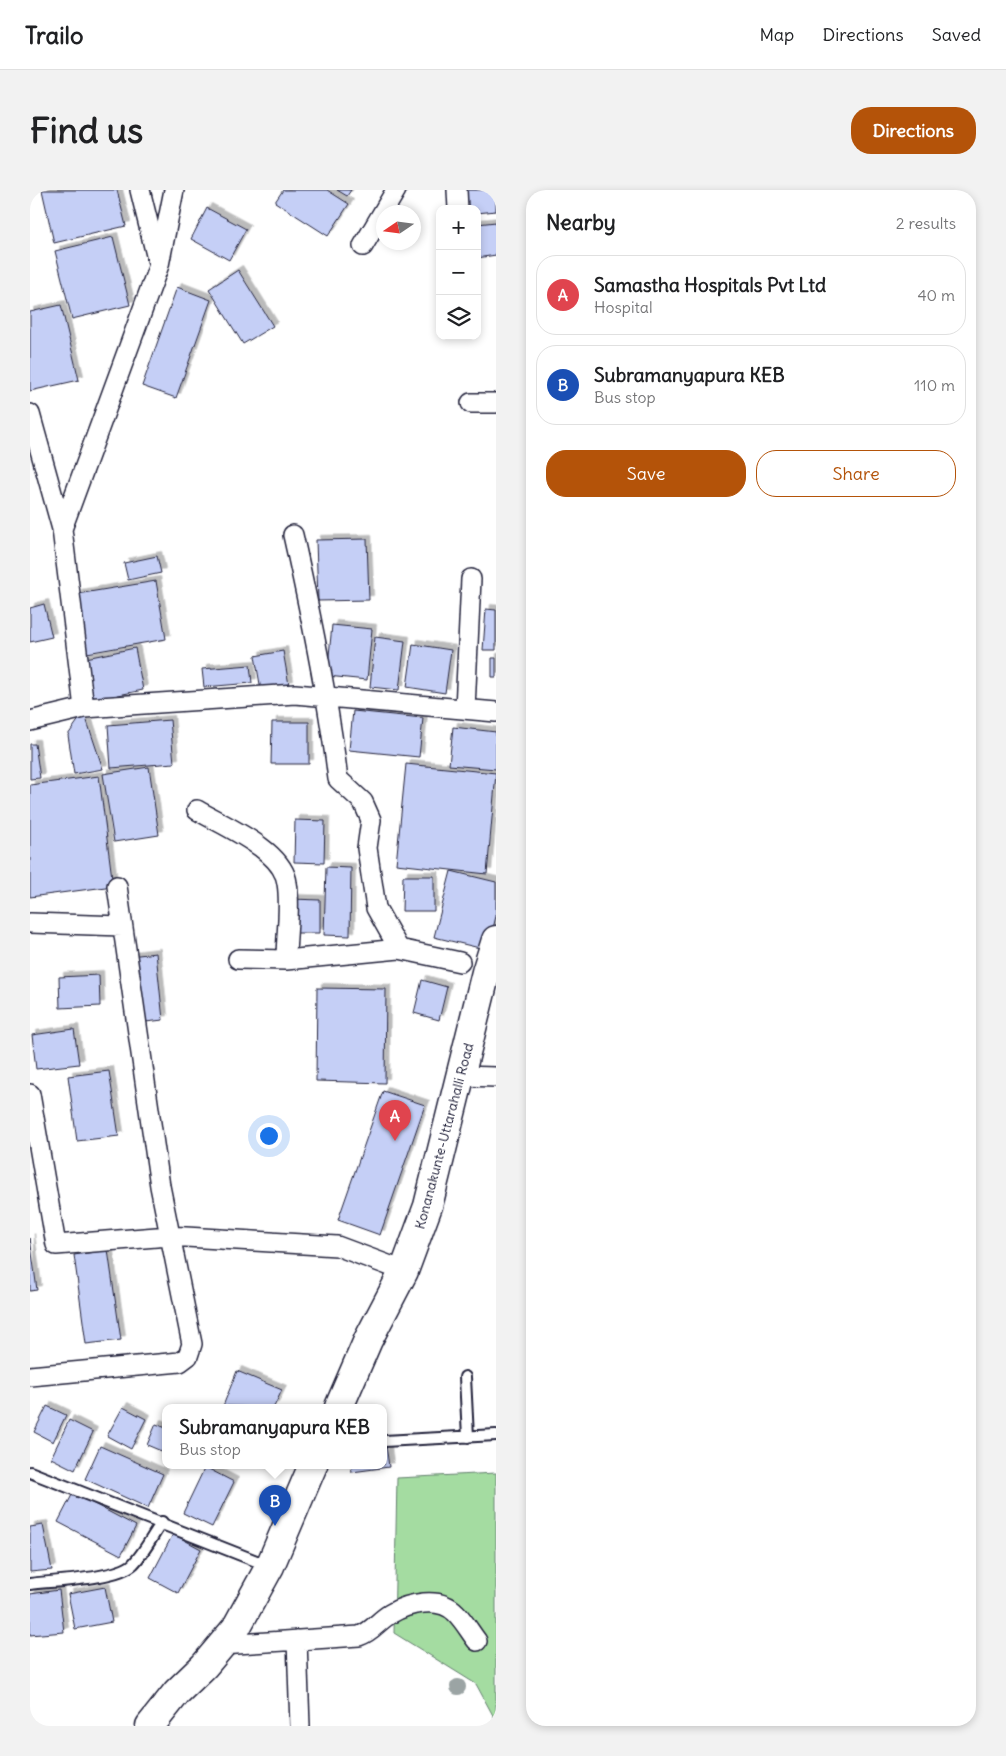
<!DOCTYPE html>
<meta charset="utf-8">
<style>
body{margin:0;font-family:Delius,sans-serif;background:#f2f2f2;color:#202124}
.controls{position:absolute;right:15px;top:15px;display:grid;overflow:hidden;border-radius:10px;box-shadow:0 2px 8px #0003}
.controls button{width:45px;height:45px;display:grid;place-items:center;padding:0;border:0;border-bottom:1px solid #e0e0e0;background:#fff;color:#202124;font:25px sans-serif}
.compass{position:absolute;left:346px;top:15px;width:45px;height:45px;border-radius:50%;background:#fff;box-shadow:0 2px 8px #0003;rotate:257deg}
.you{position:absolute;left:238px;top:945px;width:18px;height:18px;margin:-12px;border:4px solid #fff;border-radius:50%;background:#1a73e8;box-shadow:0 0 0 8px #1a73e833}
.badge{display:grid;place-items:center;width:32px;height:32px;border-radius:50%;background:#b45309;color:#fff;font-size:16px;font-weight:700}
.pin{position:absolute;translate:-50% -41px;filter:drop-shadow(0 1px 2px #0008)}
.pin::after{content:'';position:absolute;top:26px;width:18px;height:15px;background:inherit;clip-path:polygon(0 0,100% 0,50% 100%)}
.popup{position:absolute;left:132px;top:1214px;width:225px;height:65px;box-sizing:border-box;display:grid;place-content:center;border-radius:10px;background:#fff;filter:drop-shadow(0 1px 4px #0005);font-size:16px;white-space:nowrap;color:#757577}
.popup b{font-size:19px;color:#202124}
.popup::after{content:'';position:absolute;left:50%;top:100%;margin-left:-10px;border:10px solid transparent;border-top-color:#fff}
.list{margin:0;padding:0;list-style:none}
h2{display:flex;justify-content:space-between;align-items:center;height:65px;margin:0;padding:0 20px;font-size:21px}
h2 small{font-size:16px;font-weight:400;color:#757577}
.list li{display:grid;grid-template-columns:32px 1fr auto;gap:15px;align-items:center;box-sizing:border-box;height:80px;margin:0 10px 10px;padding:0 10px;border:1px solid #e0e0e0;border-radius:20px}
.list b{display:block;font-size:19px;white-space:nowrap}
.list p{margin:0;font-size:16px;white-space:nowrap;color:#757577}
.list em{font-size:16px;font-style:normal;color:#757577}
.actions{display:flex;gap:10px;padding:15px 20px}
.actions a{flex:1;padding:11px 0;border:1px solid #b45309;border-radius:20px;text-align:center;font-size:18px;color:#b45309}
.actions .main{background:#b45309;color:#fff}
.icon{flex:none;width:28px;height:28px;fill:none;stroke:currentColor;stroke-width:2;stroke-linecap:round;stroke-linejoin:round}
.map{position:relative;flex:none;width:466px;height:1536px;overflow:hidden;border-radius:20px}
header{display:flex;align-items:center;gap:30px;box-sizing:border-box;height:70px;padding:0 25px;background:#fff;border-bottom:1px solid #e0e0e0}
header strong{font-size:24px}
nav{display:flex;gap:28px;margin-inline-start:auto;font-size:18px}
.intro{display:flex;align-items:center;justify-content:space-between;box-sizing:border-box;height:120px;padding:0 30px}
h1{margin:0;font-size:35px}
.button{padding:12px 22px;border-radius:20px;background:#b45309;color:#fff;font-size:18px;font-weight:700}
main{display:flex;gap:30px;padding:0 30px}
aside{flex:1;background:#fff;border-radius:20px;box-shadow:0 2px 8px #0003}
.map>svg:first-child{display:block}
</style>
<header>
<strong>Trailo</strong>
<nav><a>Map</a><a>Directions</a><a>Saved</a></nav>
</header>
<div class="intro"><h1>Find us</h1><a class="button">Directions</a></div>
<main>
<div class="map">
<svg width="466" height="1536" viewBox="0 0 466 1536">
<defs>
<filter id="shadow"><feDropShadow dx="4.5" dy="-4.5" stdDeviation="0" flood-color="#0004"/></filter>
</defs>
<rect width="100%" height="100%" fill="#fff"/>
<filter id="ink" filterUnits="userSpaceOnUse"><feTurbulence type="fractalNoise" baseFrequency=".02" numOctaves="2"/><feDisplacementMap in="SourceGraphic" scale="10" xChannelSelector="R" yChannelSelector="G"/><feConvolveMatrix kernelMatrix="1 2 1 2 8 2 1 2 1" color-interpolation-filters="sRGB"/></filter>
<g filter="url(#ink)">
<path fill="#a4dca1" stroke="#637f6e" d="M466,1283V1531L446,1494L364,1443L367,1288Z"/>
<path fill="#c5cff6" stroke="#22223b" filter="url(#shadow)" d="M12,0H87L96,36L24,53Z
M253,0H297L319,14L298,46L245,12Z
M307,0H321L317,6Z
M433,0H466V21L447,23V19H435Z
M177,18L216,39L199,70L161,49Z
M466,32V65L447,68V34Z
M83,47L100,115L42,129L25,61Z
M208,80L243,136L213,154L179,99Z
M147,97L181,110L146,208L112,196Z
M31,115L49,190L0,201V122Z
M337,349L339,410L288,411L286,350Z
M127,366L131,383L98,390L94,373Z
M126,391L136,449L57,463L47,404Z
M14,414L22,447L0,452V418Z
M456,419L466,420V460H453Z
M302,435L342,439L337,490L297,486Z
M345,447L375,451L369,500L340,497Z
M383,454L421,460L415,503L377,497Z
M105,458L113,500L59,511L51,469Z
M253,461L259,495L231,500L225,466Z
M462,468H466V487H462Z
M220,475L222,493L174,497L172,479Z
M323,521L393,528L389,567L319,560Z
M54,522L73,579L44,584L38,545Z
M140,530L144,573L81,578L78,535Z
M242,532H279V574H241Z
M423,537L466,542V579L419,575Z
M0,554H5L10,588L0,589Z
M376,574L466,583L457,684L366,674Z
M119,577L129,645L84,652L73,584Z
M69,586L83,696L0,707V595Z
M265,630L295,631L294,673L264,672Z
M296,677L321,678L320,746L294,745Z
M421,681L466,692V726L458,760L404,747Z
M373,686H404V721H372Z
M262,709L290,710V743H262Z
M126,763L133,830L107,833L100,766Z
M69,785L70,816L30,818L29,787Z
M392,790L417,797L409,830L384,823Z
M287,798L356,799L355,893L286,891Z
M44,839L49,874L6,879L2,845Z
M79,881L89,946L47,951L38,886Z
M353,901L395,915L350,1045L308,1030Z
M0,1048L7,1100L0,1101Z
M78,1060L91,1150L56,1154L44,1065Z
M207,1181L252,1200L244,1217L193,1216Z
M17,1216L36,1225L23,1252L4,1242Z
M93,1217L116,1229L101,1259L77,1246Z
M39,1230L63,1242L45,1280L21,1268Z
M126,1234L136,1238V1263L117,1255Z
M356,1254L359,1277L322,1282L321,1275H354V1255Z
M70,1256L133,1284L118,1318L55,1289Z
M175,1277L204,1292L182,1337L153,1323Z
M43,1303L106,1336L91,1365L28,1332Z
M13,1335L22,1380L0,1382V1337Z
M143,1344L171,1359L148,1403L120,1388Z
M75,1397L82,1432L45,1439L38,1404Z
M29,1400L34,1442L0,1445V1404Z"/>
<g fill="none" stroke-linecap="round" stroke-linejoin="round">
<g stroke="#22223b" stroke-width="14">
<path id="lane" d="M435,1187L438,1247
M354,1251L466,1245
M0,1282L239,1376
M0,1394C23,1391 87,1389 103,1374C114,1363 123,1345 132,1332"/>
</g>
<g stroke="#22223b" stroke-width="22">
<path id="street" d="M110,0L127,69
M427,0L428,19
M333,56L366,0
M441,213H466
M0,224L32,339L54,518
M32,339L129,75L144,0
M263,345C281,425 298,507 308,589L333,612L341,630L337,658L346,718L369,759L430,772
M435,519L441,389
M0,531L54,518L265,504L466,522
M167,620C194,636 253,660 257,693C261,716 256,746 256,770
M0,733L92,736
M208,769L256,770L369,759
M431,886L466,887
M0,904L26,1055L139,1046L307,1056L374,1081
M0,1186L150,1172L158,1166L162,1154L130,996L87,696
M267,1450L270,1536
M192,1455L329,1446C342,1442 348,1431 360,1424C378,1413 410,1406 426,1423C434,1431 440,1442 447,1451"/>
</g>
<g stroke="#22223b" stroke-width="31">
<path id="secondary" d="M309,1217L338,1150L374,1081L398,1016L456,782L466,750
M120,1536L147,1502L174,1476L206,1438L240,1376L283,1275"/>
</g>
<use href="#lane" stroke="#fff" stroke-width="10"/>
<use href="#street" stroke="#fff" stroke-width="19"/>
<use href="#secondary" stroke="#fff" stroke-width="28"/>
</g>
<circle fill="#9ba4a4" cx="428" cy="1497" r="8"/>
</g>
<g text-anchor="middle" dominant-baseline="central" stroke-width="4" stroke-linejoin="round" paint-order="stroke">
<g font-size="14" fill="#22223b" stroke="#fff">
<text transform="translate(414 946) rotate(-75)">Konanakunte-Uttarahalli Road</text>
</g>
</g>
</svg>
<div class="controls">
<button>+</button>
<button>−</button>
<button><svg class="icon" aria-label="layers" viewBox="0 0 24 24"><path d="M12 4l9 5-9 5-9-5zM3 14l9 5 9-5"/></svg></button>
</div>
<svg class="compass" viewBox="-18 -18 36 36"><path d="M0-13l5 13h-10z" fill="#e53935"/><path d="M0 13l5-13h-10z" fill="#757577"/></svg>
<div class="you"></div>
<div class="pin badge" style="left:365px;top:951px;background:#e0444e">A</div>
<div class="pin badge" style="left:245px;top:1336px;background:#1a4fb4">B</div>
<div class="popup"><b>Subramanyapura KEB</b>Bus stop</div>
</div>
<aside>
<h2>Nearby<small>2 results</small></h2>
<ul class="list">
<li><span class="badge" style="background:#e0444e">A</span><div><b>Samastha Hospitals Pvt Ltd</b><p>Hospital</p></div><em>40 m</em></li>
<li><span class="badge" style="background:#1a4fb4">B</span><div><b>Subramanyapura KEB</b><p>Bus stop</p></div><em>110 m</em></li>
</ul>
<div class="actions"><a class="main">Save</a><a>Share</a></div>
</aside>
</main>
